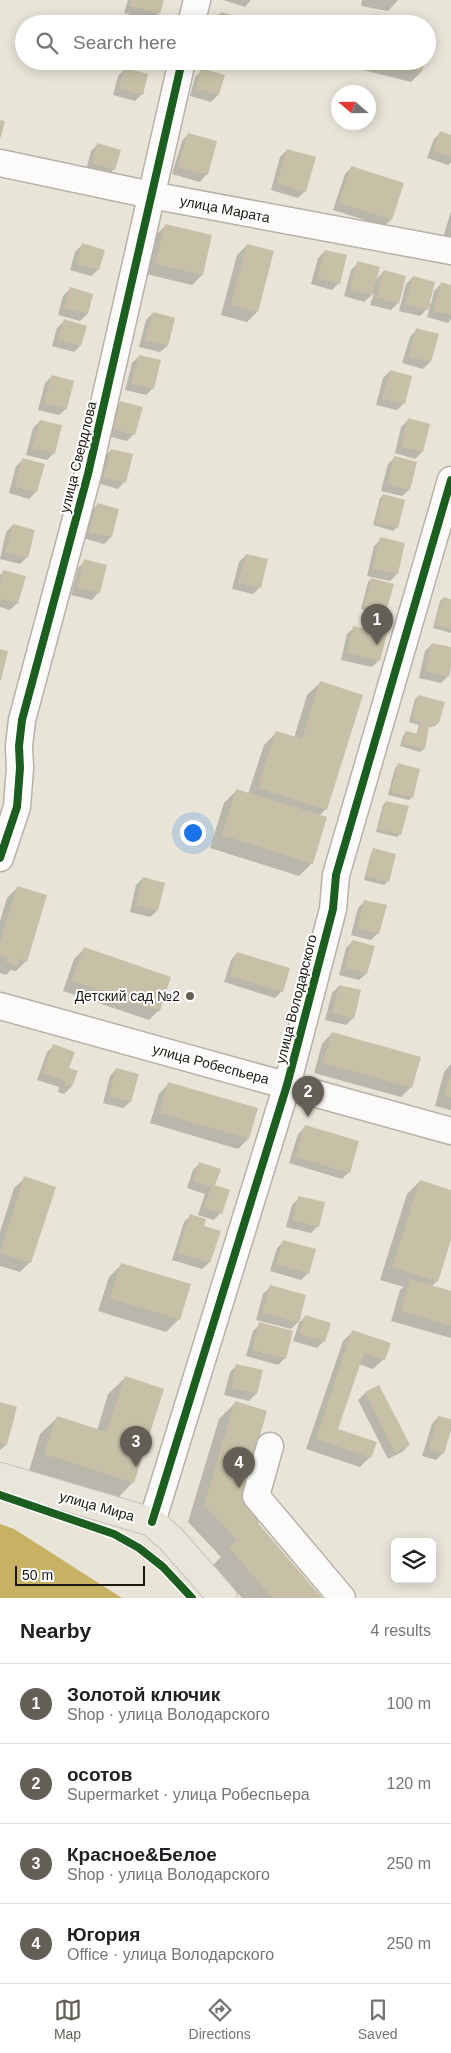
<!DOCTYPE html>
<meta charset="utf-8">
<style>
body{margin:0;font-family:Helvetica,sans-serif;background:#f2f2f2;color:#202124}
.controls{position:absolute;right:15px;bottom:15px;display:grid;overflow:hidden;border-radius:8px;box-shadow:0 2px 12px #0003}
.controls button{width:45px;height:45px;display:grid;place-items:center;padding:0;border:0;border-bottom:1px solid #e0e0e0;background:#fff;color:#202124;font:25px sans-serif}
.compass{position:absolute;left:331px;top:85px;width:45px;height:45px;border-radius:50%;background:#fff;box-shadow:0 2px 12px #0003;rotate:290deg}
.scale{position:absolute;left:15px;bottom:12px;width:130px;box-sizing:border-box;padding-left:5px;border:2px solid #1b1810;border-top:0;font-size:14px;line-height:18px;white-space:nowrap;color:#1b1810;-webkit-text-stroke:4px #fff;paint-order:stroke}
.you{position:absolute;left:192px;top:832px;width:18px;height:18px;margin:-12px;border:4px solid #fff;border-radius:50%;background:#1a73e8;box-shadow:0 0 0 8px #1a73e833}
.badge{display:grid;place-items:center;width:32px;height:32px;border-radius:50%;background:#635f56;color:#fff;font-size:16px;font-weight:700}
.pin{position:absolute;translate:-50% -41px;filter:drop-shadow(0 1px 2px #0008)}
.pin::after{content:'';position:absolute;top:26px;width:18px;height:15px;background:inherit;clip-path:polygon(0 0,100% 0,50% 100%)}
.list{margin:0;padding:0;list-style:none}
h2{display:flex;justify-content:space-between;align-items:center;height:65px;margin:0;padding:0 20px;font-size:21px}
h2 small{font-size:16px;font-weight:400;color:#757577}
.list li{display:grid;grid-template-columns:32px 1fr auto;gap:15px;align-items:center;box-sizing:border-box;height:80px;padding:0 20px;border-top:1px solid #e0e0e0}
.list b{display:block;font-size:19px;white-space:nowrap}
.list p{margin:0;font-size:16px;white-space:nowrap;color:#757577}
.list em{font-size:16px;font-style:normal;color:#757577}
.icon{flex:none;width:28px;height:28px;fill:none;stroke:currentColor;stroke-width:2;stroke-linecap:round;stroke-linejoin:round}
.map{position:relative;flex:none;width:451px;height:1598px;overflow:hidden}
.search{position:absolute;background:#fff;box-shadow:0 2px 12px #0003;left:15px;right:15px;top:15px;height:55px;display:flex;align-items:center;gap:12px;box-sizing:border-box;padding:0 18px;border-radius:28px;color:#757577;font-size:19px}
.sheet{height:385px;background:#fff}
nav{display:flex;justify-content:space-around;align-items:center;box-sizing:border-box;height:70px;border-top:1px solid #e0e0e0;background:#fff;font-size:14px;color:#757577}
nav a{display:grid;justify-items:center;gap:2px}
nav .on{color:#635f56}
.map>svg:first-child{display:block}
</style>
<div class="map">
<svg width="451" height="1598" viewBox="0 0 451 1598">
<rect width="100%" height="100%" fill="#e8e4d8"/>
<path fill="#c7b264" d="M0,1524L14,1529L122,1598H0Z"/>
<path fill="#0003" d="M128,0H162L158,14L152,20L124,13Z
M223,0H251L245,7Z
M362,0H398L388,11L361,6Z
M221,13L241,24H213Z
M199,61H230L223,69L199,63Z
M352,61H423L421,72L411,82L351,67Z
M125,69L142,94L135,101L113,95L118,76Z
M202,70L218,95L211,102L190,96L195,77Z
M441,132L451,136V162L448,165L427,158L434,139Z
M188,134L216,142L206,175L200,182L172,174L182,141Z
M98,144L114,169L107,176L86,170L91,151Z
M287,150L305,191L298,198L271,190L280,157Z
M352,167L391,220L384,226L333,210L345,174Z
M451,211V240L443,238Z
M165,226L202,275L192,285L146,274L155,236Z
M82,245L98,270L91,276L70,270L75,252Z
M247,245L272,252L257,312L247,322L221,315L237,255Z
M325,251L339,283L332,290L311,284L318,258Z
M358,263L375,281L384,271L398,303L391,310L370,305L374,293L364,302L344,296L351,270Z
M413,277L428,303L431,304L434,291L441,284L451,286V319L448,323L427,317L430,306L420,316L399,311L406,284Z
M70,289L92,295L87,314L80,321L58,315L63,296Z
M153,313L167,346L160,352L139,347L146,320Z
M64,321L80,346L74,352L52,346L57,328Z
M416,330L437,335L430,362L423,369L402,363L410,337Z
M139,356L153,388L146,395L125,390L132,363Z
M390,371L404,403L397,410L376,405L383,378Z
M52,376L66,409L59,415L38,410L45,383Z
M121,402L134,434L127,441L107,436L114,409Z
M408,420L429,425L422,452L415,459L395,453L401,427Z
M40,421L54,453L47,460L26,455L33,428Z
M111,450L124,482L118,489L97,483L104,457Z
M395,457L409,490L402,496L381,491L388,464Z
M23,460L36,492L29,499L9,493L16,466Z
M383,495L397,527L393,531L373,525L380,498Z
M97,505L111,537L104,544L83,538L90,512Z
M13,525L27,557L20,564L0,559L6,532Z
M381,539L397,574L390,581L367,576L374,546Z
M246,555L260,587L253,594L232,589L239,562Z
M85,561L105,566L98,593L92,600L71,595L78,568Z
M4,571L17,603L10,610L0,607V575Z
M372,579L385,611L382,614L361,609L368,582Z
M443,598L451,600V633L433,628L440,601Z
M354,628L379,660L372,667L341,660L347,634Z
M432,644L451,648V661L448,676L441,683L419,678L425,651Z
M320,683L326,809L319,816L312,863L299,876L210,848L224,803L237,790L248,794L264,745L277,732L294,738L307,695Z
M419,696L438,723L435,726L427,728L424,749L420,752L400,746L403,736L406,732L416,735L419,725L409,722L415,699Z
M398,765L412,797L409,800L388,795L395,768Z
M386,802L400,834L397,837L376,832L383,805Z
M374,850L394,855L387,882L384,885L364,880L371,853Z
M143,878L157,911L150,917L130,912L136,885Z
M17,888L26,961L16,971L11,970L6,975L0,973V921L7,898Z
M365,901L378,933L371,940L351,935L358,908Z
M353,941L366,974L359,980L339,975L346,948Z
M84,949L159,1010L149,1020L63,991L74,959Z
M237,953L282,991L275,998L224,982L231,960Z
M339,986L353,1018L346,1025L325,1020L332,993Z
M332,1033L411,1087L401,1097L314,1073L322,1044Z
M54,1046L68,1069L76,1072L71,1087L64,1094L58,1092L59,1087L37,1080L47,1052Z
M451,1064V1110L435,1106L444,1072Z
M116,1069L130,1102L123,1108L103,1103L110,1076Z
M169,1083L248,1139L238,1149L150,1123L159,1094Z
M305,1127L349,1172L342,1179L289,1163L298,1134Z
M200,1163L213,1186L220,1213L214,1220L198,1215L205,1194L187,1188L193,1170Z
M25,1178L30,1262L20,1272L0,1266V1232L14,1188Z
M420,1181L451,1191V1236L437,1281L432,1286L451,1292V1338L391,1321L400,1290L404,1287L380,1280L407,1194Z
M299,1198L318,1226L311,1233L286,1227L292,1205Z
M191,1215L203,1226L209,1263L202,1269L172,1260L184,1222Z
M284,1241L308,1273L301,1280L270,1271L277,1248Z
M122,1264L179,1319L166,1332L98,1311L109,1277Z
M270,1287L298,1322L291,1329L256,1320L263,1294Z
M306,1316L324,1341L317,1348L293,1341L299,1323Z
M260,1324L285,1358L278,1365L246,1356L253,1331Z
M353,1331L384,1359L373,1369L358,1364L336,1430L370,1457L360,1467L306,1449L343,1341Z
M237,1365L256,1394L249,1401L224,1395L230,1372Z
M125,1378L133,1482L117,1499L29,1471L40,1434L57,1418L97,1431L108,1394Z
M379,1386L409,1445L402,1452L388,1459L358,1400L365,1393Z
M235,1403L242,1494L257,1523L320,1598H242L213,1565L221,1557L188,1522L219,1419Z
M0,1404L16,1408L6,1445L0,1450Z
M438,1417L451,1420V1425L443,1453L436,1460L422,1456L432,1424Z"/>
<path fill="#c7c0a6" d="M132,0H164L160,14L130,6Z
M220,12L244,18L242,24H217Z
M90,19L105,23V24H88Z
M379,61H425L422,72Z
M125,68L148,74L143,95L119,88Z
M201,68L225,75L219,95L196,89Z
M0,120L5,121L1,137H0Z
M440,131L451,135V157L433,151Z
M188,133L217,141L208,175L178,167Z
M97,143L121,150L115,170L92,163Z
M287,149L316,157L306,192L277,183Z
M351,166L404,183L392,220L339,203Z
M165,224L212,235L203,275L155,264Z
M82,243L105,250L99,270L76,264Z
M247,244L274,251L258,312L231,305Z
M325,250L347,255L340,284L317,278Z
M357,261L380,267L372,295L350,290Z
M384,270L406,276L399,304L376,298Z
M413,276L435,282L428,310L405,304Z
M441,282L451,285V315L433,311Z
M70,287L93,294L88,314L64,308Z
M153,312L175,318L168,346L145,340Z
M64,319L87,326L81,346L58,340Z
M416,328L439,334L431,362L409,357Z
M139,355L161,360L154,389L131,383Z
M390,370L412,376L405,404L382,398Z
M52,375L74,381L67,409L44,403Z
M120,401L143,407L135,435L113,429Z
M408,418L430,424L423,452L401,447Z
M40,420L62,425L55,454L32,448Z
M111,449L133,454L126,483L103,477Z
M394,456L417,462L410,490L387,484Z
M22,458L45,464L37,492L15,487Z
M383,494L405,500L398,528L375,522Z
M97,503L119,509L112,537L89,532Z
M13,524L35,530L28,558L5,552Z
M380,537L405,543L398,574L373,569Z
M246,554L268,559L261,588L238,582Z
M84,559L107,565L100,593L77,588Z
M3,570L26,576L18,604L0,599V582Z
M371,578L394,584L386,612L364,606Z
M443,597L451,599V629L435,625Z
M353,626L387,634L380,661L347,653Z
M432,643L451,647V667L449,677L425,671Z
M0,649L8,651L1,680H0Z
M320,681L363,695L327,810L258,788L276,731L302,739Z
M418,695L445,702L439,723L429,726L425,749L403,743L406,731L418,734L421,722L412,719Z
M398,763L420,769L413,798L391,792Z
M236,789L327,817L313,864L222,835Z
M386,801L409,806L401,835L379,829Z
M373,848L396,854L389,882L366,876Z
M143,877L165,883L158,911L136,905Z
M17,886L47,895L27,962L19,959L17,966L6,962L7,957L0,955V942Z
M364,900L387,905L379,934L357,928Z
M352,940L375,946L367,974L345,968Z
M84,947L171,977L160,1011L72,981Z
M237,952L290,968L283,992L230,976Z
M339,985L361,990L354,1019L332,1013Z
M332,1032L421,1057L412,1088L323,1063Z
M53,1044L75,1052L69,1068L78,1071L72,1087L64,1085L65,1081L43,1073Z
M116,1068L139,1074L131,1102L109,1096Z
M451,1072V1098L444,1096Z
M168,1082L258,1108L249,1139L159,1113Z
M305,1125L359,1141L350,1173L295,1157Z
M199,1162L221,1169L215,1185L230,1190L222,1214L204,1208L211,1187L193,1181Z
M24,1176L56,1187L31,1263L0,1253Z
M420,1180L451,1190V1240L438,1282L392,1267Z
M298,1196L325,1202L319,1227L293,1220Z
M190,1214L206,1219L204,1226L221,1231L210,1263L178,1253Z
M283,1240L316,1249L309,1274L276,1264Z
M121,1263L191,1284L180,1320L110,1298Z
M410,1279L451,1291V1326L401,1311Z
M270,1285L306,1295L299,1323L262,1313Z
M305,1315L331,1323L325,1342L299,1334Z
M259,1322L293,1331L286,1359L252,1350Z
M352,1330L391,1343L385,1360L364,1353L338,1429L377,1442L371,1458L316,1439Z
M236,1364L263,1370L257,1394L231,1388Z
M125,1376L164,1389L134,1483L44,1454L57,1416L107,1432Z
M379,1385L410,1445L395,1453L365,1392Z
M235,1401L267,1411L243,1494L264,1516L258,1523L322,1598H272L229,1547L237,1540L204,1505Z
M0,1402L17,1407L7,1445L0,1443Z
M438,1416L451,1419V1430L444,1454L429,1449Z"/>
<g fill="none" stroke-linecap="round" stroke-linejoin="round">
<g stroke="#b5b2a9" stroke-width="29">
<path id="minor" d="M191,24L197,0
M0,163L151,195L451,251
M0,858L17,807L20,768L19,746L22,720L88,474L182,61
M0,1006L451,1131
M270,1446L256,1496L342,1598
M152,1522L287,1085L333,909L336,875L451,480"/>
</g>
<g stroke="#c5c3bc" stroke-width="30">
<path id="major" d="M0,1477L152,1522L171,1539L223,1598"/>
</g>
<use href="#minor" stroke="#fcfbf9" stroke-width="26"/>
<use href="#major" stroke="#e8e5db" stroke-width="28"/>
<g stroke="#fff" stroke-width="11">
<path id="cycleway" d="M0,858L17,807L20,768L19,746L22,720L88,474L182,61
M0,1495L114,1534L139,1548L163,1567L192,1598
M152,1522L287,1085L333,909L336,875L451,480"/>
</g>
<use href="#cycleway" stroke="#1b5e20" stroke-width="8"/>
</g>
<circle fill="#635f56" stroke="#fff" stroke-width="2" cx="190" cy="996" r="5"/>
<g text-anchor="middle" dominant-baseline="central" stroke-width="4" stroke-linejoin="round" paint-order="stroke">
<g font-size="14" fill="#1b1810" stroke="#fff">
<text transform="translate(225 209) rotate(11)">улица Марата</text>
<text transform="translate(78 457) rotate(-76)">улица Свердлова</text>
<text transform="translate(296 999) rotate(-76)">улица Володарского</text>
<text transform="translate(211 1064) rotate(15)">улица Робеспьера</text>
<text transform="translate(97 1506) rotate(16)">улица Мира</text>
</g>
<g font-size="14" fill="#1b1810" stroke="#fff" text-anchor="end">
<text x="180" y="996">Детский сад №2</text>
</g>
</g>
</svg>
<div class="controls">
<button><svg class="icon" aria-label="layers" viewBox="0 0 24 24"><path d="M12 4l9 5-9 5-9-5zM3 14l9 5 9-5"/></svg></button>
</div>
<svg class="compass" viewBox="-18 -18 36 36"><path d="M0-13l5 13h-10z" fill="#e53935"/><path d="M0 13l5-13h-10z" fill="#757577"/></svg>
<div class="scale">50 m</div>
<div class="you"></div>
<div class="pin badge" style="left:377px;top:645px">1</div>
<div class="pin badge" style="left:308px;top:1117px">2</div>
<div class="pin badge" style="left:136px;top:1467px">3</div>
<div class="pin badge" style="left:239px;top:1488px">4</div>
<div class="search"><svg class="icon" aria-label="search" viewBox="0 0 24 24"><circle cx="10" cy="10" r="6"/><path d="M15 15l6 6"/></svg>Search here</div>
</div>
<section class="sheet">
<h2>Nearby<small>4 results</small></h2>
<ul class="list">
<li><span class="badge">1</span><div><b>Золотой ключик</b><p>Shop · улица Володарского</p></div><em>100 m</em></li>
<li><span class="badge">2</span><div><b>осотов</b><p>Supermarket · улица Робеспьера</p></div><em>120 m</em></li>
<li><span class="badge">3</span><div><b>Красное&amp;Белое</b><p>Shop · улица Володарского</p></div><em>250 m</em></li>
<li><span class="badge">4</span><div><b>Югория</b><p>Office · улица Володарского</p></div><em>250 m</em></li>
</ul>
</section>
<nav>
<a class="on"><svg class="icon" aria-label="map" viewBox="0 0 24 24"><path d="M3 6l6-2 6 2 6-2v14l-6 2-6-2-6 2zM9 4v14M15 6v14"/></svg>Map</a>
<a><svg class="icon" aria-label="directions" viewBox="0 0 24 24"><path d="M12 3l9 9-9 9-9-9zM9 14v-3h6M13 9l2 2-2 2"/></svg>Directions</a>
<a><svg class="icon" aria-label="saved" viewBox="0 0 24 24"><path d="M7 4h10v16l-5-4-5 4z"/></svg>Saved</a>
</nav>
